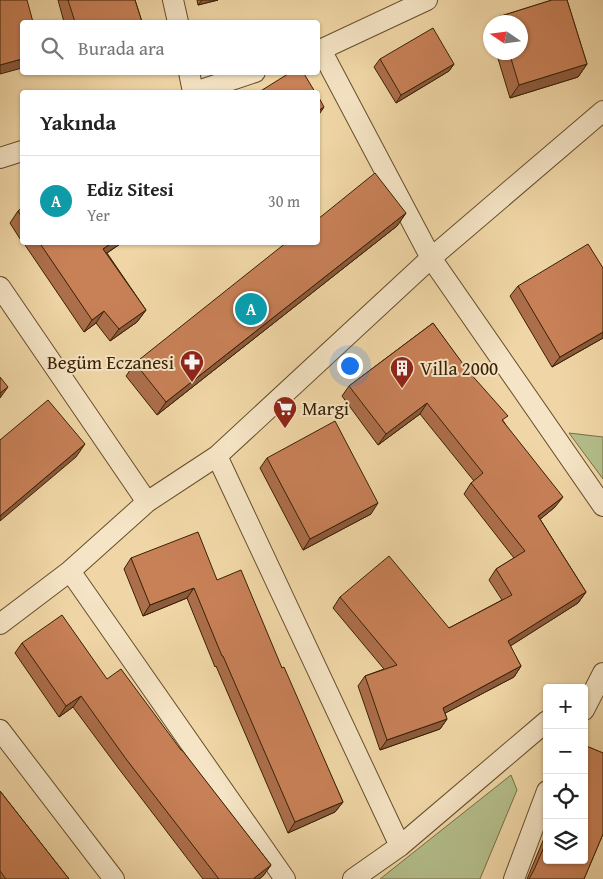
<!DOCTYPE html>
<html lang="tr">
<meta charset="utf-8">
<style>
body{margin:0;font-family:"Gentium Book Plus",serif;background:#f2f2f2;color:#222}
.controls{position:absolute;right:15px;bottom:15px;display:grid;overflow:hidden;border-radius:5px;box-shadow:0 1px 4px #0004}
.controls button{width:45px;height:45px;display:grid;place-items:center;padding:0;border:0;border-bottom:1px solid #e0e0e0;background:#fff;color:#222;font:25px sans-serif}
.compass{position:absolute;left:483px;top:15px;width:45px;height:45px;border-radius:50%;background:#fff;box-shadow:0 1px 4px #0004;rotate:283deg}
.you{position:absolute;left:349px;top:365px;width:18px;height:18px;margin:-12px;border:4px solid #fff;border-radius:50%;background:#1a73e8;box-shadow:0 0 0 8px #1a73e833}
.badge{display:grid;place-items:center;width:32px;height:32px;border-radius:50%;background:#0b8043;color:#fff;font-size:16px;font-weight:700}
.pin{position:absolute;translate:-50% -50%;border:2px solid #fff;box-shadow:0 1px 5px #0006}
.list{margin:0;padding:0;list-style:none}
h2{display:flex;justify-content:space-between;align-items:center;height:65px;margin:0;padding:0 20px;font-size:21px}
h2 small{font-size:16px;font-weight:400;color:#767676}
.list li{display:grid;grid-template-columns:32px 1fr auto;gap:15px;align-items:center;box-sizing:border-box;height:90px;padding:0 20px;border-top:1px solid #e0e0e0}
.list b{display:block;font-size:19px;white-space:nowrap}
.list p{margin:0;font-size:16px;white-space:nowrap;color:#767676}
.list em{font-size:16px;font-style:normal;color:#767676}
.icon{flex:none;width:28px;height:28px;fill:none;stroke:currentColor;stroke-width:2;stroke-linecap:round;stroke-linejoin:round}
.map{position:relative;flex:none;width:603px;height:879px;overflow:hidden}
.search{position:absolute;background:#fff;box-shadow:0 1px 4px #0004;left:20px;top:20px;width:300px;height:55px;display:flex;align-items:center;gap:12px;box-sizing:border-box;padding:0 18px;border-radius:5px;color:#767676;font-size:19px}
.panel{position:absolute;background:#fff;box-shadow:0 1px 4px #0004;left:20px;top:90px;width:300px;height:155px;border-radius:5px}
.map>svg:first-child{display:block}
</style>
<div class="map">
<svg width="603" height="879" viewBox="0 0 603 879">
<rect width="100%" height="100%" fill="#f0d6a6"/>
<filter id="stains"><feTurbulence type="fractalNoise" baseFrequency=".004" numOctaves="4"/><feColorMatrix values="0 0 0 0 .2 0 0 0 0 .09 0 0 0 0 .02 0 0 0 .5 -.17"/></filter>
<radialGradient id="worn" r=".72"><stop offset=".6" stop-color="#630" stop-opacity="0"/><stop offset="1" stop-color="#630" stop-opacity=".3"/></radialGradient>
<path fill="#b4bf8b" stroke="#767047" d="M569,433L603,437V479Z
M511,775L517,790L480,879H380Z"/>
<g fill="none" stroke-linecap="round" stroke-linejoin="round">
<g stroke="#664e2c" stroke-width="22">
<path id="street" d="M173,0L178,22
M321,50L431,258L603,506
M318,51L427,0
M189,72L193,92
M195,92L255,72
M0,158L22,151
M0,287L147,502
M217,456L400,846
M70,571L285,879
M0,624L70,571L147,502L217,456L431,258L603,111
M584,710L603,673
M0,730L114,879
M353,879L400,846L547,721
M514,879L547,791"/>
</g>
<use href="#street" stroke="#f5e4c5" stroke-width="20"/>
</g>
<path fill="#ac6e4b" stroke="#382103" d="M58,0H135L142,22H64Z
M197,0H218L198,5Z
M552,0H567L587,64L578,77L510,98L496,52H520V22H494L498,17Z
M380,59L454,64L449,71L396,103L374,67Z
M22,208V242L10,223L18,211Z
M406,213L397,226L157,415L126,376L135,363Z
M23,242H123L107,253L146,310L137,322L110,341L96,323L84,332Z
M518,286L603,338L552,367L510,296Z
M433,323L504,422L555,507L540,519L586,592L578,603L510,646L521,666L514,677L445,713L447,719L440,729L380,750L358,686L365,676L384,669L333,608L340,597L449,628L502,600L489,580L496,569L514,558L464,494L471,483L474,481L420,414L378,445L342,396L349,386Z
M267,458L371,514L303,550L260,468Z
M131,558L217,580L282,668L343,802L335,812L288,833L216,666L215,667L187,598L143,616L124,569Z
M22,643L107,679L181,750L271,865L263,876L259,879H203L119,769L73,707L59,717L15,653Z
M586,746L603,753V834L584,879H527L547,831V860H584V749Z
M0,791L69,879H0Z"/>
<path fill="#8c5a3d" stroke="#382103" d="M202,0H218L198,5Z
M22,59V68L0,74V65Z
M454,64L449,71L396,103L401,95Z
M587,64L578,77L510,98L519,85Z
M324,107L318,116V111Z
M406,213L397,226L157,415L166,402Z
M113,242H123L95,261L103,249Z
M146,310L137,322L110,341L119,329Z
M104,311L96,323L84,332L92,320Z
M603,332V338L552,367L560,357Z
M8,387L0,398V393Z
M427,403L420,414L378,445L386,434Z
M85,444L76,457L0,521V516Z
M563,497L555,507L531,527L538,516Z
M378,503L371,514L303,550L310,539Z
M194,588L187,598L143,616L150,605Z
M586,592L578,603L501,652L508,641Z
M521,666L514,677L436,718L443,708Z
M81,696L73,707L59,717L66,706Z
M447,719L440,729L380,750L387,740Z
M343,802L335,812L288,833L295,822Z
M271,865L263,876L259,879H253Z"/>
<path fill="#c88057" stroke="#382103" d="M0,0H27L33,22H22V59L0,65Z
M68,0H135L142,22H75Z
M552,0H567L587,64L519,85L509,52H520V22H500L498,17Z
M433,28L454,64L401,95L380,59Z
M291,72H303L315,92H259Z
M318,96L324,107L318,111Z
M375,173L406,213L166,402L135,363L287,242H318V219Z
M22,208V218L18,211Z
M39,242H113L103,249L146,310L119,329L104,311L92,320Z
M588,244L603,268V332L560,357L518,286Z
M433,323L469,372L508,416L502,420L563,497L538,516L586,592L508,641L521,666L443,708L447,719L387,740L365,676L397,665L340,597L389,556L449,628L512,595L496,569L525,551L471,483L483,473L427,403L386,434L349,386Z
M0,377L8,387L0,393Z
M48,400L85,444L0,516V440Z
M335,421L378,503L310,539L267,458Z
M198,532L217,580L241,570L282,668L284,667L343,802L295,822L223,656H222L194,588L150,605L131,558Z
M62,615L107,679L121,669L181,750H182L271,865L253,879H219L126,759L81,696L66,706L22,643Z
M586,746L603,753V834L584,879H529L534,870L547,840V860H584V750Z
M0,791L69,879H6L0,871Z"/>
<defs>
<g id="pharmacy-pin" transform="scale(1.25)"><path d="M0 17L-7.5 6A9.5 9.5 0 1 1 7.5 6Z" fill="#8f2418" stroke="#f5e4c5"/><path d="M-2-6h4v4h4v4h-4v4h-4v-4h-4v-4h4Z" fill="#fff"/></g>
<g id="building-pin" transform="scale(1.25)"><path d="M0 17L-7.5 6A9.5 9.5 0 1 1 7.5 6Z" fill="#8f2418" stroke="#f5e4c5"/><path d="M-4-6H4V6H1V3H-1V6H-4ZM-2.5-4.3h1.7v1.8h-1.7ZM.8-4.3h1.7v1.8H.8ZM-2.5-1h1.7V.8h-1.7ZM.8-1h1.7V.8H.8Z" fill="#fff"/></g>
<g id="supermarket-pin" transform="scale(1.25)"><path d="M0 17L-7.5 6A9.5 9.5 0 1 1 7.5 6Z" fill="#8f2418" stroke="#f5e4c5"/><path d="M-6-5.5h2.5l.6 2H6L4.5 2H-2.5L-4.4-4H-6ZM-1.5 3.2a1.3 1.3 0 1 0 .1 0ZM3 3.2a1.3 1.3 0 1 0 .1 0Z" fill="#fff"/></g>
</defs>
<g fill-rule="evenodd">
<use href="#pharmacy-pin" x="192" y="362"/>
<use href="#building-pin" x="402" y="368"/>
<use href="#supermarket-pin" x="285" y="408"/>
</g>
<g text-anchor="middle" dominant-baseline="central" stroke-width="4" stroke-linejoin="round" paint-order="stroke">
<g font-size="19" fill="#382103" stroke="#f5e4c5" text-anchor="start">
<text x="174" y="362" text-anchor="end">Begüm Eczanesi</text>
<text x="420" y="368">Villa 2000</text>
<text x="302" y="408">Margi</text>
</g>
</g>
<rect width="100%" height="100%" filter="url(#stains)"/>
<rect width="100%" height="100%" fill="url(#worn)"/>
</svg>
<div class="controls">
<button>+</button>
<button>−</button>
<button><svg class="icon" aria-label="locate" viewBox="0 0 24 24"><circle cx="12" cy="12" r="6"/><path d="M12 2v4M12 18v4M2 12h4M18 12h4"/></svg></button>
<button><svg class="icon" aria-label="layers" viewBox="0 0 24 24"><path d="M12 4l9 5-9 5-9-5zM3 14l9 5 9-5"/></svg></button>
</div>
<svg class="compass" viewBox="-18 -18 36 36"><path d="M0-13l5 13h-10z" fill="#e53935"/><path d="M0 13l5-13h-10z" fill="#767676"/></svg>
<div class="you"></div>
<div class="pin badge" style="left:251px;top:309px;background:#0f9aa8">A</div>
<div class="search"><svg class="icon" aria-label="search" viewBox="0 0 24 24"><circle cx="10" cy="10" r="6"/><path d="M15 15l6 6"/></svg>Burada ara</div>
<section class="panel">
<h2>Yakında<small></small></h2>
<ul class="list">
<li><span class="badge" style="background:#0f9aa8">A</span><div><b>Ediz Sitesi</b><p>Yer</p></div><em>30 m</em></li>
</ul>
</section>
</div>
